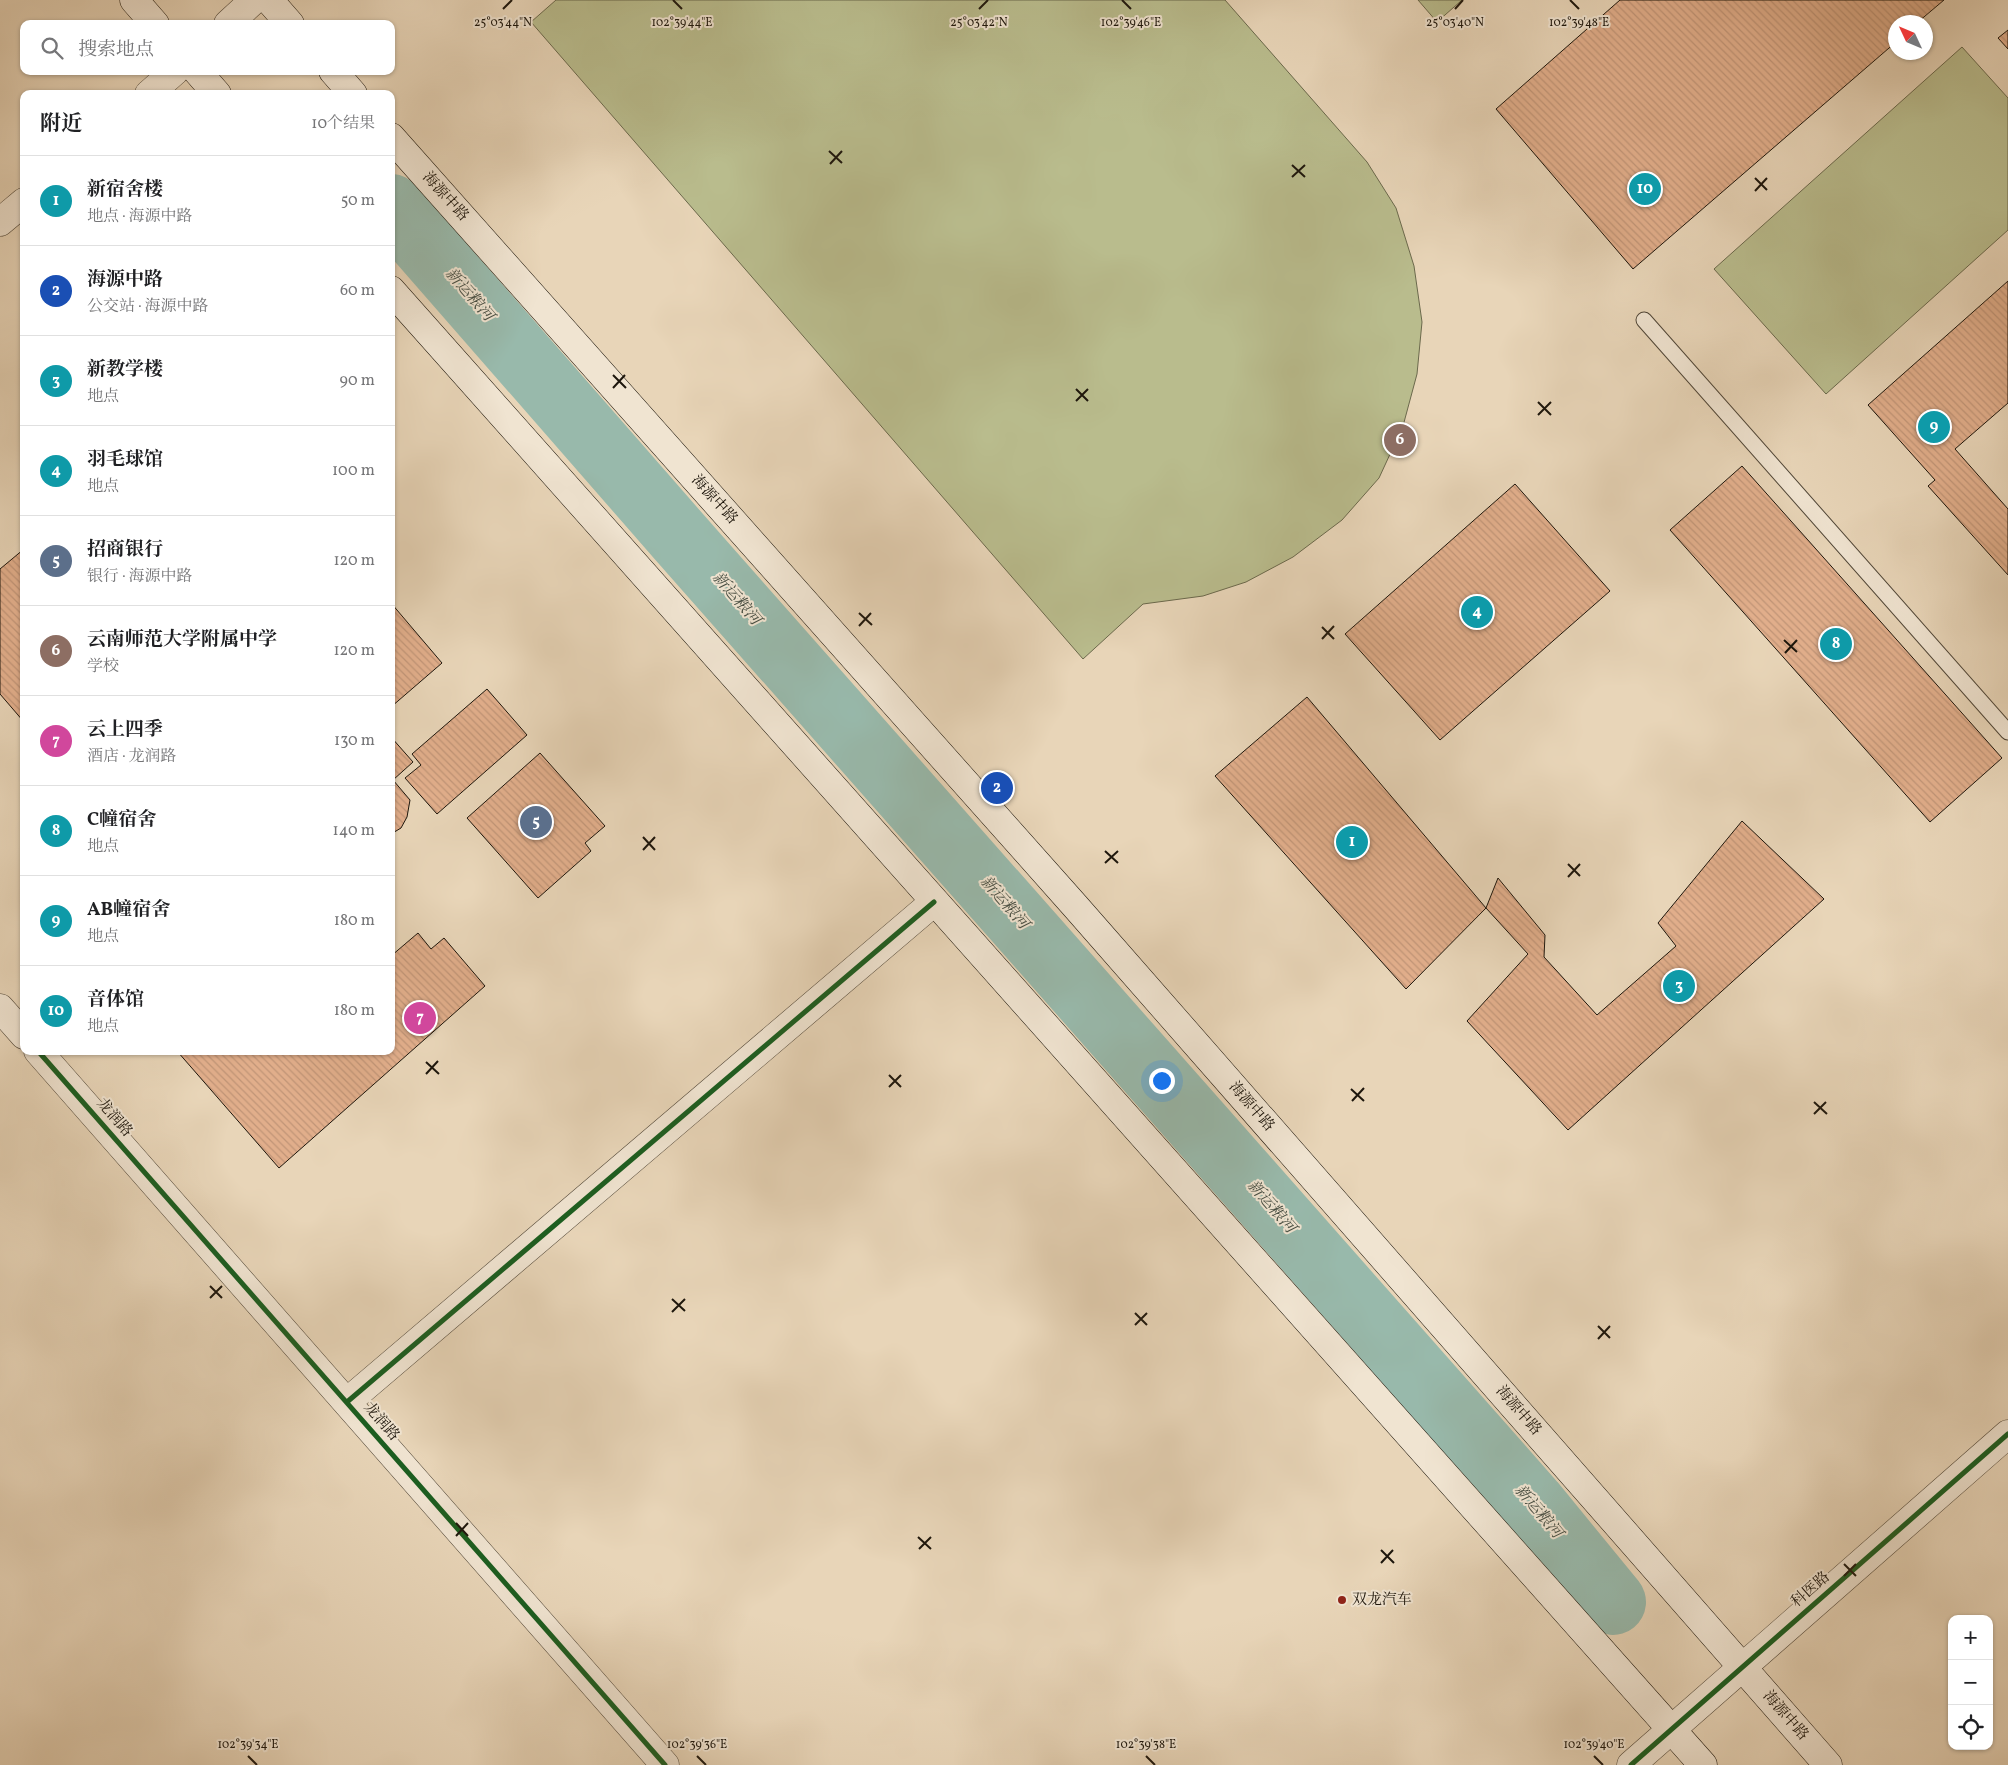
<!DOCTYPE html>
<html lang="zh">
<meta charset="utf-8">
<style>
body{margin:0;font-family:Vollkorn,"Noto Serif SC",serif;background:#f2f2f2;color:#202124}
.controls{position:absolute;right:15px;bottom:15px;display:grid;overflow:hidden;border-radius:10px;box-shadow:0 1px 4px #0004}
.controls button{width:45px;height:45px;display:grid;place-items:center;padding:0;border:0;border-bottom:1px solid #e0e0e0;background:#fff;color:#202124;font:25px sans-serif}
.compass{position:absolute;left:1888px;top:15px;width:45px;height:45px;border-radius:50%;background:#fff;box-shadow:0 1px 4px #0004;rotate:314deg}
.you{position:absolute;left:1161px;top:1080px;width:18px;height:18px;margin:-12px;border:4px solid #fff;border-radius:50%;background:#1a73e8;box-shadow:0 0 0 8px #1a73e833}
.badge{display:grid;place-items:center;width:32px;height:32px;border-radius:50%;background:#8f2418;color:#fff;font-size:16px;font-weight:700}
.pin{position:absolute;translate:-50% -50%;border:2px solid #fff;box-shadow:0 1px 5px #0006}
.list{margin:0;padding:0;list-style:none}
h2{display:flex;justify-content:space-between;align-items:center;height:65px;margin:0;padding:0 20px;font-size:21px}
h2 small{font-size:16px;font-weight:400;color:#757577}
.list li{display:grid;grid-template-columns:32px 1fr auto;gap:15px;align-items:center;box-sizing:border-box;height:90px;padding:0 20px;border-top:1px solid #e0e0e0}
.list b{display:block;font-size:19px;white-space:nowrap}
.list p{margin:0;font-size:16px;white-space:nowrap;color:#757577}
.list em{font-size:16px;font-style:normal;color:#757577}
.icon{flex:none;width:28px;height:28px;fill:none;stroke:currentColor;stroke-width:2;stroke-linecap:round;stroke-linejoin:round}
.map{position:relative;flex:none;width:2008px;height:1765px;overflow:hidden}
.search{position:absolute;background:#fff;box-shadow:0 1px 4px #0004;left:20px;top:20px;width:375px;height:55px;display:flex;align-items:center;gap:12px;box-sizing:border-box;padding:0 18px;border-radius:10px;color:#757577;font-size:19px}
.panel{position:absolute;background:#fff;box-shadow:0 1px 4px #0004;left:20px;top:90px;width:375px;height:965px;border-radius:10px}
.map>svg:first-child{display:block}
</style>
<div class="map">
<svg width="2008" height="1765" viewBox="0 0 2008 1765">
<defs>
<pattern id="building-back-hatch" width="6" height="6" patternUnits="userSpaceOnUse" patternTransform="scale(1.25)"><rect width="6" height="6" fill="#e1ae8b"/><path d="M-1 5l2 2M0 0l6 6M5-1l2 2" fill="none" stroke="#c19577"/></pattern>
</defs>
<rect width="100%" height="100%" fill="#e8d5b8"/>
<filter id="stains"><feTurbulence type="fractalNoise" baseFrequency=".004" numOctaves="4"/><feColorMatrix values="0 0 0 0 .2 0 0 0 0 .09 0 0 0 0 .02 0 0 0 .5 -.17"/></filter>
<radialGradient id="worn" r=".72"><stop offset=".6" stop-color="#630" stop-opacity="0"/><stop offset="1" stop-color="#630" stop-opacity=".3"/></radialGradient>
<path fill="#b9bc8d" stroke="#6b694c" d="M556,0H1225L1367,162L1396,208L1414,266L1422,322L1417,374L1403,426L1379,478L1342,520L1293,557L1246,582L1203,596L1143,604L1083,659L531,22Z
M1418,0H1462L1437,22Z
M1962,47L2008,98V230L1826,394L1714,269Z"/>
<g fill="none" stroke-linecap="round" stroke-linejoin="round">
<path stroke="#98b9ab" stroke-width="66" d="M391,207L681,539L1532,1503L1613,1602"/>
</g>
<path fill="url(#building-back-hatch)" stroke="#1d160c" d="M1620,0H1944L1918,22H1896V42L1633,269L1496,109Z
M2008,30V49L1998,38Z
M2008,281V403L1955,449L2008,509V575L1928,486L1935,480L1868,405Z
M1742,466L2002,758L1930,822L1670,530Z
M1515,484L1610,591L1440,740L1345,634Z
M24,549V722L0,694V569Z
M391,603L442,663L391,707Z
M487,689L527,735L437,814L405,778L421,765L412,754Z
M1307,697L1486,908L1406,989L1215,776Z
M391,737L413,762L393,780L410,800L407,817L401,828L391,834Z
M540,753L605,826L585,843L591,851L538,898L467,818Z
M1742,821L1824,899L1568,1130L1467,1021L1528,954L1486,908L1498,878L1545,935L1544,957L1597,1015L1676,946L1658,923Z
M418,933L431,949L444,938L485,986L279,1168L177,1051H391V956Z"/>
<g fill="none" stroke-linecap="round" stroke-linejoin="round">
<g stroke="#504637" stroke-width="17">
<path id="service" d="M1644,320L2008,732"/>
</g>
<g stroke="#504637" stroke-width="29">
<path id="minor" d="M0,1008L24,1035
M38,1051L665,1765
M347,1402L934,902"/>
</g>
<g stroke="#504637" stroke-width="29">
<path id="tertiary" d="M228,24L254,0
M149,94L175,71
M0,222L24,202
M1631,1765L2008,1434"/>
</g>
<g stroke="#1d160c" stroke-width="29">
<path id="secondary" d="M134,0L155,24
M269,0L290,24
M197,71L217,94
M333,71L353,94
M391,137L1076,907L1828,1765
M391,290L1703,1765"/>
</g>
<use href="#service" stroke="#f0e4d1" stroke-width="15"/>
<use href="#minor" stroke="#f0e4d1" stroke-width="28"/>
<use href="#tertiary" stroke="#f0e4d1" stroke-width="28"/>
<use href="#secondary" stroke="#f0e4d1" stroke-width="28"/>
<g stroke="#f0e4d1" stroke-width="8">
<path id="cycleway" d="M38,1051L665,1765
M347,1402L934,902
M1631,1765L2008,1434"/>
</g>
<use href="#cycleway" stroke="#1b5e20" stroke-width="5"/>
</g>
<path fill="none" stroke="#1d160c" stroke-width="2" d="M673,0L682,9M1122,0L1131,9M1570,0L1579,9M503,9L512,0M979,9L988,0M1455,9L1463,0M829,151L842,163M830,164L842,151M1292,165L1305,177M1292,177L1305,165M1755,178L1767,190M1755,191L1767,178M613,375L626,388M613,388L625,375M1076,389L1088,401M1076,401L1088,389M1538,402L1551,415M1538,415L1551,402M859,613L872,625M859,626L871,613M1322,627L1334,639M1322,639L1334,626M1784,640L1797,652M1785,653L1797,640M643,837L655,850M643,850L655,837M1105,851L1118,863M1105,863L1118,851M1568,864L1580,876M1568,877L1580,864M426,1062L439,1074M426,1074L438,1061M889,1075L901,1087M889,1087L901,1075M1351,1089L1364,1101M1352,1101L1364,1088M1814,1102L1827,1114M1814,1114L1826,1102M210,1286L222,1298M210,1298L222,1286M672,1299L685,1311M672,1312L685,1299M1135,1313L1147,1325M1135,1325L1147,1313M1598,1326L1610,1338M1598,1339L1610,1326M456,1523L468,1536M456,1536L468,1523M918,1537L931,1549M919,1549L931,1537M1381,1550L1394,1563M1381,1563L1393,1550M1844,1564L1856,1576M1844,1576L1856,1564M248,1756L257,1765M697,1756L706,1765M1146,1756L1155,1765M1594,1756L1603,1765"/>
<circle fill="#8f2418" stroke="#f0e4d1" stroke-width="2" cx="1342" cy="1600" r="5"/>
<g text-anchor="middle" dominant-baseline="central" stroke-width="4" stroke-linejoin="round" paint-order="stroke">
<g font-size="15" fill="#1d160c" stroke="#f0e4d1">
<text transform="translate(445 197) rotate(48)">海源中路</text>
<text transform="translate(714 500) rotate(48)">海源中路</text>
<text transform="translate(1251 1107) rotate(49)">海源中路</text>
<text transform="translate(114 1118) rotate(49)">龙润路</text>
<text transform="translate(1518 1411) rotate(49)">海源中路</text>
<text transform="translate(381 1422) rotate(49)">龙润路</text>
<text transform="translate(1811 1590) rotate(-41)">科医路</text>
<text transform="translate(1785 1716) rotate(49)">海源中路</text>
</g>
<g font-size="15" fill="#1d160c" stroke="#f0e4d1" text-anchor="start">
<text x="1352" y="1600">双龙汽车</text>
</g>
<g font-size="16" font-style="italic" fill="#484f44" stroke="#f0e4d1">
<text transform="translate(469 295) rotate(49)">新运粮河</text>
<text transform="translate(736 599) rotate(49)">新运粮河</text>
<text transform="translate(1004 903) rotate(49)">新运粮河</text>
<text transform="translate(1271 1207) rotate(49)">新运粮河</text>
<text transform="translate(1538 1512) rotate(50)">新运粮河</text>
</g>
</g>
<g font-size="12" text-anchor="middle" fill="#1d160c" stroke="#f0e4d1" stroke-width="4" stroke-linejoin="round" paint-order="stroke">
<text x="1131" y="26">102°39'46"E</text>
<text x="1579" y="26">102°39'48"E</text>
<text x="682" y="26">102°39'44"E</text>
<text x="503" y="26">25°03'44"N</text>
<text x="979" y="26">25°03'42"N</text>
<text x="1455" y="26">25°03'40"N</text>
<text x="248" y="1748">102°39'34"E</text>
<text x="697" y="1748">102°39'36"E</text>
<text x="1146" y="1748">102°39'38"E</text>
<text x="1594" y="1748">102°39'40"E</text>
</g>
<rect width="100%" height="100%" filter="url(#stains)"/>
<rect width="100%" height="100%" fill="url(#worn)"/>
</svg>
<div class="controls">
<button>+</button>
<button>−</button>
<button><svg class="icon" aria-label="locate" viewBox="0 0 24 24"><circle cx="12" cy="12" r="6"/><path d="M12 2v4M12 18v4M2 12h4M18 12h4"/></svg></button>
</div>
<svg class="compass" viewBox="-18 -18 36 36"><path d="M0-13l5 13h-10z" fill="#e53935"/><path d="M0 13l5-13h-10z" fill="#757577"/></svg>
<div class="you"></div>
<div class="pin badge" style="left:1352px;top:842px;background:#0f9aa8">1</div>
<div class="pin badge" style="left:997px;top:788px;background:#1a4fb4">2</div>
<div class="pin badge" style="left:1679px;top:986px;background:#0f9aa8">3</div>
<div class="pin badge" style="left:1477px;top:612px;background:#0f9aa8">4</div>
<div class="pin badge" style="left:536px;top:822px;background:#5c6f8a">5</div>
<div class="pin badge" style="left:1400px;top:440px;background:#8d6e63">6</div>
<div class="pin badge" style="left:420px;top:1018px;background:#d1479c">7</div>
<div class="pin badge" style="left:1836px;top:644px;background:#0f9aa8">8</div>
<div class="pin badge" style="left:1934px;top:427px;background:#0f9aa8">9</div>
<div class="pin badge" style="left:1645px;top:189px;background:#0f9aa8">10</div>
<div class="search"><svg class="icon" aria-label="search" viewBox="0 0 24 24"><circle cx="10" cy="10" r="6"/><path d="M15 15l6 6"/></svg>搜索地点</div>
<section class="panel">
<h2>附近<small>10个结果</small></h2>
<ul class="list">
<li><span class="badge" style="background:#0f9aa8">1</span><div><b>新宿舍楼</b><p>地点 · 海源中路</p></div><em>50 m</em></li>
<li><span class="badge" style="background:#1a4fb4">2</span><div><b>海源中路</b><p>公交站 · 海源中路</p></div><em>60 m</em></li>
<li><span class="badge" style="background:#0f9aa8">3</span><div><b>新教学楼</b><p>地点</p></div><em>90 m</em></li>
<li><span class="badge" style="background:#0f9aa8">4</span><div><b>羽毛球馆</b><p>地点</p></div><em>100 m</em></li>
<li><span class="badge" style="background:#5c6f8a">5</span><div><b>招商银行</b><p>银行 · 海源中路</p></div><em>120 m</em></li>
<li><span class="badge" style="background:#8d6e63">6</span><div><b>云南师范大学附属中学</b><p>学校</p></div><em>120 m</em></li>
<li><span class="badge" style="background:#d1479c">7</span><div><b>云上四季</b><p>酒店 · 龙润路</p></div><em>130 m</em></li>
<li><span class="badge" style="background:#0f9aa8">8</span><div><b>C幢宿舍</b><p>地点</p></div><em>140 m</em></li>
<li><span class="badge" style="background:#0f9aa8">9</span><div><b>AB幢宿舍</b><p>地点</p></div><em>180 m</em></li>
<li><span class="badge" style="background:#0f9aa8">10</span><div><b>音体馆</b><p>地点</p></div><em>180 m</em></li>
</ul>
</section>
</div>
